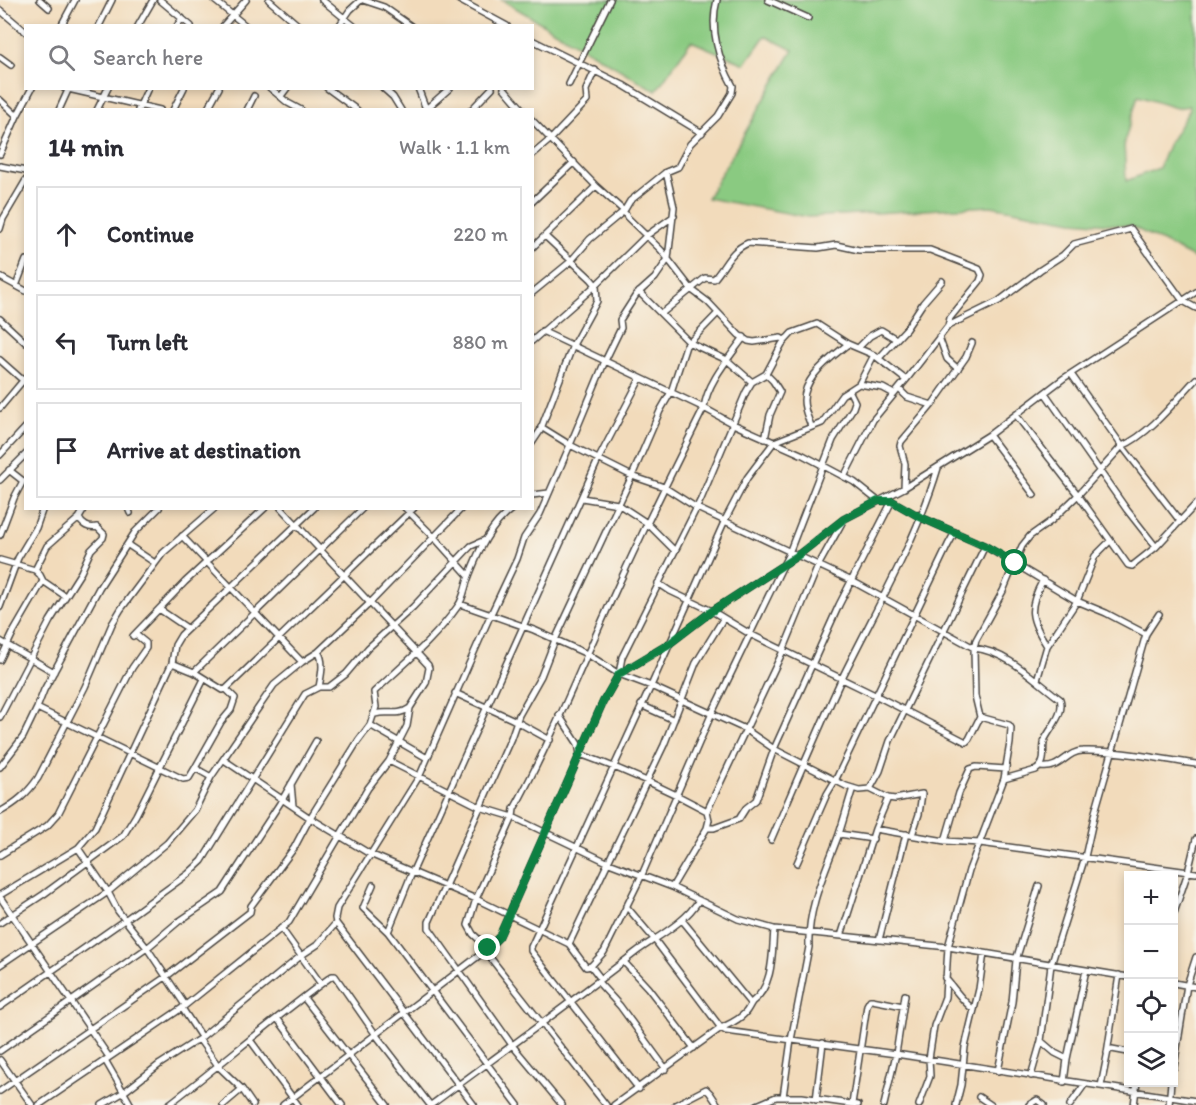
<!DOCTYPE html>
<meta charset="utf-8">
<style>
body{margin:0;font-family:Itim,sans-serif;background:#f7f7f7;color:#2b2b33}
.controls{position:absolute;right:18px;bottom:18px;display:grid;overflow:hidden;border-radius:0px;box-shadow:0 3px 9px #0003}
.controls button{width:54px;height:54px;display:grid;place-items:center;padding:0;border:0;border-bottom:2px solid #e1e1e2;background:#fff;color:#2b2b33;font:30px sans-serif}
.stop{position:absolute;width:18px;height:18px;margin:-14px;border:4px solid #0b8043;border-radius:50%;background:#fff}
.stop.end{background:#0b8043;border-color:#fff;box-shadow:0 2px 6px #0008}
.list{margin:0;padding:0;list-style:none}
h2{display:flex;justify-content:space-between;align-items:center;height:78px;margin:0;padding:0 24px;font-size:26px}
h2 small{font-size:20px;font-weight:400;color:#7c7c81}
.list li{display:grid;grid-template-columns:39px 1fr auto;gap:18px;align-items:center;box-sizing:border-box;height:96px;margin:0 12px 12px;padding:0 12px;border:2px solid #e1e1e2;border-radius:0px}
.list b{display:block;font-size:22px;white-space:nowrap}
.list em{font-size:20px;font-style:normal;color:#7c7c81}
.icon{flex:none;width:33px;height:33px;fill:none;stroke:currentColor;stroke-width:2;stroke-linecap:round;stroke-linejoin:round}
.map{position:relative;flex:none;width:1196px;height:1105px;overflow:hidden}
.search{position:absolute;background:#fff;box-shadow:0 3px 9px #0003;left:24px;top:24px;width:510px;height:66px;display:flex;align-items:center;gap:15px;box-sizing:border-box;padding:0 21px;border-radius:0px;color:#7c7c81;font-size:22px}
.panel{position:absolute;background:#fff;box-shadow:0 3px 9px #0003;left:24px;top:108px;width:510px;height:402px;border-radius:0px}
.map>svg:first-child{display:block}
</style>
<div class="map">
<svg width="1196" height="1105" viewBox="0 0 1196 1105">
<rect width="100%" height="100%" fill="#f7f3e8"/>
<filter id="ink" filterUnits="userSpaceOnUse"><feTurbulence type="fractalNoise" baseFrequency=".0167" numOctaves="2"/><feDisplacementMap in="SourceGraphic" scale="12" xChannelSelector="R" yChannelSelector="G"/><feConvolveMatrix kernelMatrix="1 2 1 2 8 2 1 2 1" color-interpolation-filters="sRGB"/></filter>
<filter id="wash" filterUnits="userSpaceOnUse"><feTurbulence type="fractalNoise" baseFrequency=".008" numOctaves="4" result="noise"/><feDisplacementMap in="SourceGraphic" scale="24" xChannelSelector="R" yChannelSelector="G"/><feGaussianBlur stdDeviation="1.35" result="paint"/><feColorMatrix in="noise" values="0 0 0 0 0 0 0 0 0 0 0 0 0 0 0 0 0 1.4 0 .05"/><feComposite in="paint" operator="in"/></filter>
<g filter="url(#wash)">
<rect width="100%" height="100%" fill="#f2dbbb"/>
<path fill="#8aca81" stroke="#5a7a56" stroke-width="1.5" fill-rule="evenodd" d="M502,0H1196V259L1131,226L1073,221L991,206L808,217L707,198L793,50L765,36L745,64L691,41L656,91ZM1138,96L1176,108L1189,106L1190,109L1168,145L1159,168L1126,181L1124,143Z"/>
</g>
<g filter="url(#ink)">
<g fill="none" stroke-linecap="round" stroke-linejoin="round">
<g stroke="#494541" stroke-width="8">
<path id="minor" d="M40,0L49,8
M160,0L191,26
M214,0L246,26
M269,0L299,26
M322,0L354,26
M363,0L384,7L411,26
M459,0L507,26
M768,0L808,18
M0,10L26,32
M61,26L75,0
M99,26L112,0
M138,26L153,0
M177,26L182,18
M223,26L246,0
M339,26L350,10L361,0
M532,40L623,85L702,133
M0,57L11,65
M569,84L610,0
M64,88L160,110
M270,88L288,103L301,110
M327,88L357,110
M383,88L393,97L401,110
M418,88L426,109
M504,88L523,110
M281,96L287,88
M0,100L17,116
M59,110L69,88
M97,110L108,88
M138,110L148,88
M173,110L184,88
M207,110L219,88
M247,110L254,96
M425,110L450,88
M471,110L492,88
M532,120L596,186L624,211L627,217L661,250L692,290L708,302L739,335L748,341L754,342L781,338L784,340L787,338
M0,154L17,116L32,88
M532,155L551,139L587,101L586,90L595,70
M0,166L26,171
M532,202L574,162
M0,229L3,219L26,180
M532,248L596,186
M0,277L26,291
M16,286L26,260
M639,292L690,343L727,360L752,382
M532,293L570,262L590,239L624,211L630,201L666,172L678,167L690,144L718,116L732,93L733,86C719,61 709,29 717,0
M661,314L700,282L705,278L714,279C726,265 731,250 748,243L818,248L836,245L859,250H930L979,269L982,275L980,281L950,318L948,326
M0,319L26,343
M542,331L704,408L733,424L803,455L854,482L878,501H892L920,517L985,546L1077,601L1106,613L1146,634L1095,812L1085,857L1051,965L1041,1041L1031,1076
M939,337L947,359L958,369
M532,341L596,285L646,236L674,216
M858,348L870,336L881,330L896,339
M879,358L906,329L923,303L942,281
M0,360L26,383
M1071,374L1122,446L1180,521
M859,384L874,355
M899,389L907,397L932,405L901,442L900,446L905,464L904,488
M1045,393L1127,510L1156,547
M932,405L966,357L972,343
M0,408L26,377
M1016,415L1078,495L1128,565L1132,566L1156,547L1196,504
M811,426C809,420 806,414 805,408C798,380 830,359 848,344L874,355L906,380L948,326L999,301L1040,270L1063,255L1074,244L1131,229L1183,301L1196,308
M541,427L570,445L632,476L664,487L697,508L852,581L974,648C1008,652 1033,679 1060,699C1065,713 1051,727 1045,739C1041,750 1048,762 1036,770L1004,779
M989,435L1034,495
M765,439L770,415L780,392L773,381L766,374
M532,443L540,431L573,345L597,301L596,285L591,279L545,236
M0,455L26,427
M844,477L873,420L906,380
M0,480L26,454
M532,495L549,493
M582,498L618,504L647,523L675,551
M128,508L130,513
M405,508L433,536L469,576
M0,535L14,498L23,481L9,470
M182,536L302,662
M128,545L155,563
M0,560L35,570L40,575L43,581L65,596
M35,570L47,546L79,518L85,508
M1043,580C1027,609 1030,618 1047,646
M658,583L670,591L712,611L750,634L875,695L966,742L969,739L980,717L975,696L974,648L976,640L1003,591L1022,546L1030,536L1051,521L1078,495L1122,446C1149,435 1176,400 1196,379
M460,604L534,630L587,654L619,674L651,686L745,729L774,749L846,786L859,790L870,789L888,798L895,799L922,794L919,814L912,835
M0,607L18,558L36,528L43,508
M159,609L187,628
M1146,634L1159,614
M133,636L185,582L265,508
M0,641L54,672
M0,660L14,631L43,581
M172,663L194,672L223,690L226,689L235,698L231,710L221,722L195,768
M194,672L363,508
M619,674L669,644L712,611L797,556L844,519L904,488L989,435L1064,378L1196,292
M1037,680L1047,646L1077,601L1095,556L1110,541
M319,687H329L346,674L368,648L413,607L465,552L471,546L485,540
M226,689L414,508
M455,693L512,719L550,740
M641,705L674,720
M37,708L183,779L189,778L195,768L211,777
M375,714C388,710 397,717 410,708
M559,715L578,744L580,754C624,770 667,789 707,811
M0,717L50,621L81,572L91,550L103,538L104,534L97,527C89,529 82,525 79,518
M370,725L427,758
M224,760L310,818L370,854L476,899L569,944L586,967L591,966L601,979
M389,761L480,807L513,817L609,863L672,887L738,919L774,929L948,947L1128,977
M0,767L23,737L37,708L44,690L99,588L135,532L159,508
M1041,767C1061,770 1066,751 1083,751C1120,750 1159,759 1196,764
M291,784L293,806
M870,789L880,771L890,741L985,546
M0,812C16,803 27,794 38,778L85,687L112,624L121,609L163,553L215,508
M707,828H714L739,819L746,808L756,800L774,749L839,605L892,501
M875,829L945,841L980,843L1196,873
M839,834L873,839
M771,840C794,787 817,733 841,680C875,610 916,542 938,468
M945,841L959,793L970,769L976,767L1006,769
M78,848L108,892L118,911L147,948L185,1005
M0,855L47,826L58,814L132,668L146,648V643L135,634
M797,863L827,794L836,779L948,545L955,532
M373,885L363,908L388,932L518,1105
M672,887L707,828L709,820L707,811L783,651L818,566L843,521
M0,895L78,848L95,828L172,663L175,645L181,635L314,508
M0,897L109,1057
M626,906L654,939L721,1028L726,1031L896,1054L1196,1101
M1174,913L1188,872L1196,839
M682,920L750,1003
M0,923L44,894L123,836L136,815L204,679
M336,923L474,1105
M281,928L321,984
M388,932L412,873L599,458L640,379
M841,936L875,829L888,798
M879,940L906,834
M569,944L664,745L696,663L723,619
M488,948L473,934L468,925L476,899L513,817L514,809C555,734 586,654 622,577C648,520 676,464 704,408C707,383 729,358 744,337
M485,951L606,1105
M624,962L648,988L694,1048
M0,965L108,892L167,843L195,810L211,777L274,685L302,662L318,652L370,603L462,508
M591,966L604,952L641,877L712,713L789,553L833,440L853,408L855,402L850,392
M945,978C954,988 963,1002 974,1010
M598,982L620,1006L666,1069
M1174,983L1196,987
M304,998L387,1105
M0,1007L126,919L188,874L202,861L305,694L319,687C321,676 325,661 318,652
M182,1008L201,1037
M277,1018L342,1105
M199,1039L219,1067L242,1089L253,1105
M250,1040L298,1105
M1041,1041L1055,1053L1067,1059L1064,1082
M0,1051L147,948L178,922L222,892L282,800L316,741
M1107,1053L1119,975
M1067,1059L1086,970
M0,1060L32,1105
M105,1060L131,1105
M1174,1067L1187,985L1196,957
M998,1071L1012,1002L1016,960L1039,886
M1101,1086L1108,1051L1112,1049L1128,1052
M639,1089L542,965L531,951V947L651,686L725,520L747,478L774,442L822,423L842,395L859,384L883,388L894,394
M0,1091L167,976L250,912L251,906L294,848L310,818L358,741L370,725L376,707L374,692C403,665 435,639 458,606C464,598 465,586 469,576C479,550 490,525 513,508
M783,1097L791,1040L809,947C807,908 826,870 839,834C844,819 848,803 853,788
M979,1097L991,1105
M816,1100L823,1043
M852,1104L867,1005L870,1000H872L903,1006
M39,1105L182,1008L289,922L368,788L389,761L407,726L410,708L426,683L429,668L428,665L281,508
M102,1105L124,1092L160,1064L199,1039L302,955L317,945L336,923L335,918L337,908L420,775L491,614L517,559L524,538L540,514L570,445L605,361L621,328L620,320L636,295L655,278L668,259L674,207L666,172
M168,1105C223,1063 275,1017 332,976H335L376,1035L430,1105
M223,1105L242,1089
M283,1105L485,951L499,937L603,702L619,674L622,657L701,499L746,392L752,382L766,374L782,344L792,333L817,324L848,344
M431,1105C500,1054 569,1004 636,952C658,936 685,923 699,900
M562,1105L512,1045L429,928V922L511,738L519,715L541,676L555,640L632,476L660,411L671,392L686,346L718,313
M614,1105L721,1028C729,1024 738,1021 745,1013C748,1010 750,1005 752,1002C774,986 772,953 774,929
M675,1105L706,1089L710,1093L718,1105
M757,1105L776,1097H802L858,1105
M884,1105L896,1054L905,995
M919,1105L930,1076L929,1059L934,1026L945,997L948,947L969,870L1004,779L1010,743L1011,728L1009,725L980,717
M956,1105L961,1085L965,1047L979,989L984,953
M1029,1105L1037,1100L1044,1105
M1070,1105L1085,1084
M1134,1105L1137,1082
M1169,1105L1171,1082"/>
</g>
<use href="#minor" stroke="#fff" stroke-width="5"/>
</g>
</g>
<g fill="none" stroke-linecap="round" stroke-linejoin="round" filter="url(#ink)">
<path stroke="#0b8043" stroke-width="8" d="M488,948L499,937L603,702L619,674L669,644L712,611L797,556L844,519L878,501H892L920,517L985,546L1015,563"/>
</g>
</svg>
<div class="controls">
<button>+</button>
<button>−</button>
<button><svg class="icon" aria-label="locate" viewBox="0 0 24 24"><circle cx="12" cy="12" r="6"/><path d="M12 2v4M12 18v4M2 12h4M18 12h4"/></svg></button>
<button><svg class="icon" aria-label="layers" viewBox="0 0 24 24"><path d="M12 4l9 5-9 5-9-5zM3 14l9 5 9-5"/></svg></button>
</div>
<div class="stop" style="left:1015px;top:563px"></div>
<div class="stop end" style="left:488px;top:948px"></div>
<div class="search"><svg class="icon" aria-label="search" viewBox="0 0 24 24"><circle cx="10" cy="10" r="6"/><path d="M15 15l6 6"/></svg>Search here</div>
<section class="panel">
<h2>14 min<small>Walk · 1.1 km</small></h2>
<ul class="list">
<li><svg class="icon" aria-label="ahead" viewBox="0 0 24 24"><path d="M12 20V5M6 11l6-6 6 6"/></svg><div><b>Continue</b></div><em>220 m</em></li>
<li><svg class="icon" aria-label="left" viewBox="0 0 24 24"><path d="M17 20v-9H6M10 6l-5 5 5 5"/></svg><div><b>Turn left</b></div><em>880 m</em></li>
<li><svg class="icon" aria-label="arrive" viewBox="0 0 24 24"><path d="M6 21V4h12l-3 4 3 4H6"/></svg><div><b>Arrive at destination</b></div></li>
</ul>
</section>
</div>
